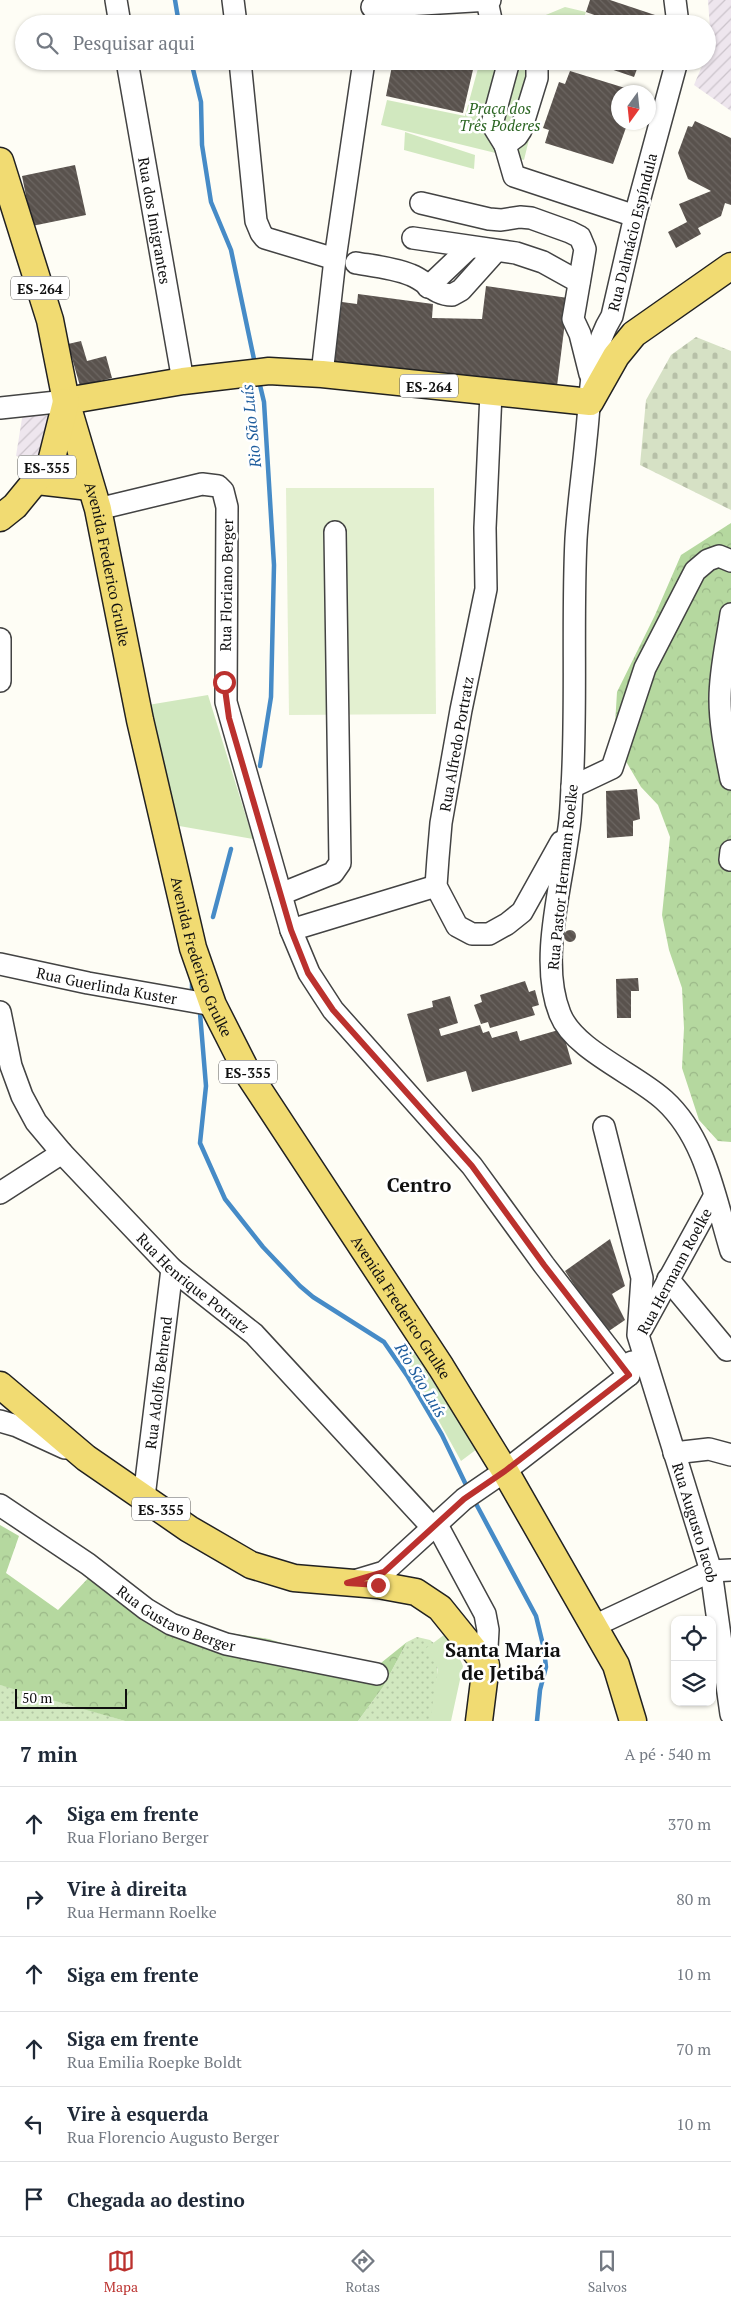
<!DOCTYPE html>
<html lang="pt">
<meta charset="utf-8">
<style>
body{margin:0;font-family:"PT Serif",serif;background:#f2f2f3;color:#1f2937}
.controls{position:absolute;right:15px;bottom:15px;display:grid;overflow:hidden;border-radius:10px;box-shadow:0 1px 4px #0004}
.controls button{width:45px;height:45px;display:grid;place-items:center;padding:0;border:0;border-bottom:1px solid #e0e1e3;background:#fff;color:#1f2937;font:25px sans-serif}
.compass{position:absolute;left:611px;top:85px;width:45px;height:45px;border-radius:50%;background:#fff;box-shadow:0 1px 4px #0004;rotate:195deg}
.scale{position:absolute;left:15px;bottom:12px;width:112px;box-sizing:border-box;padding-left:5px;border:2px solid #101010;border-top:0;font-size:14px;line-height:18px;white-space:nowrap;color:#101010;-webkit-text-stroke:4px #fff;paint-order:stroke}
.stop{position:absolute;width:15px;height:15px;margin:-11px;border:4px solid #bb312e;border-radius:50%;background:#fff}
.stop.end{background:#bb312e;border-color:#fff;box-shadow:0 1px 5px #0008}
.list{margin:0;padding:0;list-style:none}
h2{display:flex;justify-content:space-between;align-items:center;height:65px;margin:0;padding:0 20px;font-size:21px}
h2 small{font-size:16px;font-weight:400;color:#747a83}
.list li{display:grid;grid-template-columns:32px 1fr auto;gap:15px;align-items:center;box-sizing:border-box;height:75px;padding:0 20px;border-top:1px solid #e0e1e3}
.list b{display:block;font-size:19px;white-space:nowrap}
.list p{margin:0;font-size:16px;white-space:nowrap;color:#747a83}
.list em{font-size:16px;font-style:normal;color:#747a83}
.icon{flex:none;width:28px;height:28px;fill:none;stroke:currentColor;stroke-width:2;stroke-linecap:round;stroke-linejoin:round}
.map{position:relative;flex:none;width:731px;height:1721px;overflow:hidden}
.search{position:absolute;background:#fff;box-shadow:0 1px 4px #0004;left:15px;right:15px;top:15px;height:55px;display:flex;align-items:center;gap:12px;box-sizing:border-box;padding:0 18px;border-radius:28px;color:#747a83;font-size:19px}
.sheet{height:515px;background:#fff}
nav{display:flex;justify-content:space-around;align-items:center;box-sizing:border-box;height:70px;border-top:1px solid #e0e1e3;background:#fff;font-size:14px;color:#747a83}
nav a{display:grid;justify-items:center;gap:2px}
nav .on{color:#bb312e}
.map>svg:first-child{display:block}
</style>
<div class="map">
<svg width="731" height="1721" viewBox="0 0 731 1721">
<defs>
<pattern id="industrial-furrows" width="10" height="10" patternUnits="userSpaceOnUse" patternTransform="scale(1.25)"><rect width="10" height="10" fill="#eee6ee"/><path d="M-1 1l2-2M0 10L10 0M9 11l2-2" fill="none" stroke="#cbc4cb"/></pattern>
<pattern id="grass-dots" width="8" height="8" patternUnits="userSpaceOnUse" patternTransform="scale(1.25)"><rect width="8" height="8" fill="#d1e8bf"/><path d="M2 2h.1M6 6h.1" fill="none" stroke="#b2c6a3" stroke-width="1.8" stroke-linecap="round"/></pattern>
<pattern id="forest-crowns" width="20" height="18" patternUnits="userSpaceOnUse" patternTransform="scale(1.25)"><rect width="20" height="18" fill="#b5d89f"/><path d="M2 6a3 3 0 1 1 6 0M12 15a3 3 0 1 1 6 0" fill="none" stroke="#9bb888"/></pattern>
<pattern id="cemetery-stones" width="16" height="16" patternUnits="userSpaceOnUse" patternTransform="scale(1.25)"><rect width="16" height="16" fill="#d6e1c5"/><path d="M2 7V4a2 2 0 0 1 4 0v3zM10 15v-3a2 2 0 0 1 4 0v3z" fill="#b7c0a8"/></pattern>
<pattern id="building-back-hatch" width="6" height="6" patternUnits="userSpaceOnUse" patternTransform="scale(1.25)"><rect width="6" height="6" fill="#59524d"/><path d="M-1 5l2 2M0 0l6 6M5-1l2 2" fill="none" stroke="#6c6662"/></pattern>
</defs>
<rect width="100%" height="100%" fill="#fefdf5"/>
<path fill="url(#industrial-furrows)" d="M708,0H731V111L694,85L704,61H707L711,43Z
M23,412L55,417L45,462L16,456Z"/>
<path fill="url(#grass-dots)" d="M417,1637L430,1640L439,1647L434,1721H358L383,1687L407,1642Z
M0,1685L13,1687L125,1721H0Z"/>
<path fill="url(#forest-crowns)" d="M731,523V1142L718,1141L699,1120L682,1068L684,1028L682,988L669,950L662,915L670,837L658,805L641,787L614,741L617,692L655,615L681,555Z
M0,1525L19,1536L6,1573L58,1610L94,1572L188,1627L269,1639L317,1654L366,1675L407,1642L383,1687L358,1721H125L0,1685Z"/>
<path fill="url(#cemetery-stones)" d="M696,337L731,351V510L640,465L646,400L671,355Z"/>
<path fill="#d1e8bf" d="M565,7L586,12L581,24H499L541,17Z
M480,61H548L524,160L381,125L387,100L465,116Z
M405,132L475,155L474,169L404,150Z
M208,695L253,839L168,824L142,706Z
M399,1349L413,1351L477,1449L461,1461Z
M448,1632L463,1666L451,1721H430L438,1668L425,1649Z"/>
<path fill="#e3f0d0" d="M286,488H434L436,714L289,715Z"/>
<g fill="none" stroke-linecap="round" stroke-linejoin="round">
<path stroke="#468bc7" stroke-width="4.5" d="M175,0L179,24
M191,61L201,102L202,145L211,202L231,250L255,364
M259,381L264,402L274,565L271,697L260,766
M213,917L231,849
M192,990V979
M200,1013L206,1086L200,1143L225,1199L263,1247L300,1286L313,1297L384,1342L408,1377L442,1435L468,1489
M474,1500L536,1616L544,1649L546,1667L540,1690L537,1721"/>
</g>
<path fill="url(#building-back-hatch)" d="M590,0H610L661,17L659,24H610L611,21L586,12Z
M393,61H475L463,113L386,96Z
M597,61H640L634,77L596,64Z
M570,71L638,92H618V122H628L613,164L545,143L549,130L543,128L559,82L565,84Z
M695,121L731,138V205L725,203L721,216L698,228L701,234L676,248L668,232L687,222L679,204L711,191L688,179L678,153L688,126L692,127Z
M75,165L86,215L32,226L22,176Z
M486,286L568,298L557,386L332,366L342,302L357,304L358,294L433,304L432,318L482,319Z
M81,341L87,361L106,356L112,378L80,386L68,344Z
M637,789L640,819L633,821V836L607,838L606,791Z
M564 936a6 6 0 1 1 12 0a6 6 0 1 1-12 0Z
M638,978L639,991H631V1018H617L616,979Z
M525,981L529,992L535,990L539,1005L532,1007L535,1015L490,1028L488,1022L481,1024L474,1005L482,1002L480,995Z
M450,996L458,1023L439,1029L441,1036L480,1025L483,1033L489,1031L492,1038L517,1031L520,1041L562,1029L572,1064L472,1092L466,1071L427,1082L407,1014L433,1007L432,1001Z
M610,1239L625,1286L612,1294L625,1320L606,1333L565,1271Z"/>
<g fill="none" stroke-linecap="round" stroke-linejoin="round">
<g stroke="#434343" stroke-width="24">
<g id="minor">
<path d="M116,0L120,24"/>
<path d="M233,0L236,24"/>
<path d="M675,0L678,24"/>
<path d="M487,1L492,24"/>
<path d="M372,7L490,0"/>
<path id="s1" d="M127,61L183,381"/>
<path d="M240,61L256,221L261,233L265,238L335,259"/>
<path d="M537,61V78L521,130L517,136L505,145L514,176L635,216"/>
<path d="M677,61L635,216L612,316C589,353 591,396 586,439C583,472 578,506 576,539C572,622 577,705 572,788C571,803 571,819 568,834C561,888 539,962 560,1014C574,1050 636,1074 664,1100C706,1138 715,1199 731,1251"/>
<path d="M505,145L492,124L509,61"/>
<path d="M421,203L489,219L501,220L520,217L531,218L570,232L580,237L585,249L573,319L580,334L590,374"/>
<path d="M413,238L516,253L543,262L579,282"/>
<path d="M356,263C374,266 394,268 411,275C427,281 434,295 452,295L461,290L496,251"/>
<path d="M428,287L470,247"/>
<path d="M322,374L335,259L364,61"/>
<path d="M491,393L485,528L486,589L461,710L441,823L438,858L436,886L457,926L472,934H489L507,924L522,912L561,842"/>
<path d="M0,408L66,401"/>
<path d="M98,509L202,484L218,486L223,491L227,507L226,702L291,930L309,973L333,1010L472,1166L544,1265L629,1375"/>
<path d="M731,614C727,642 720,670 720,699C720,726 726,753 731,779"/>
<path d="M0,639V681"/>
<path d="M572,787L612,768L645,668L695,571L708,560L719,556L731,561"/>
<path d="M730,860L731,851"/>
<path d="M281,894L333,873L340,863L335,532"/>
<path d="M291,930L436,886"/>
<path id="s2" d="M0,964L88,983L213,1005"/>
<path id="s3" d="M0,1012L11,1066L22,1096L36,1122L62,1153L172,1269L254,1334L433,1528"/>
<path id="s4" d="M604,1127L642,1278L638,1335L711,1571L731,1714"/>
<path d="M0,1193L62,1153"/>
<path d="M668,1279L727,1350"/>
<path d="M642,1328L714,1197"/>
<path d="M0,1421L17,1426L65,1448"/>
<path d="M674,1453L709,1449L731,1455"/>
<path id="s5" d="M144,1497L172,1269"/>
<path id="s6" d="M0,1505L88,1564L146,1609L171,1624L226,1644L377,1674"/>
<path d="M437,1525L485,1614L488,1630L486,1665"/>
<path d="M354,1581L384,1572L464,1499L505,1471L629,1375L632,1362"/>
<path d="M594,1626L711,1571L731,1570"/>
</g>
</g>
<g stroke="#212121" stroke-width="29">
<g id="major">
<path id="s7" d="M0,161L50,320L66,401L98,509L140,720L193,948L213,1005L247,1072L441,1367L505,1471L616,1665L633,1721"/>
<path d="M66,401L183,381L269,371L322,374L590,402L616,356L634,334L731,266"/>
<path d="M37,481L90,487"/>
<path d="M0,518L15,506L51,462L66,402"/>
<path d="M0,1385L86,1458L189,1529L251,1565L294,1578L378,1585L416,1592L440,1608L486,1665L479,1721"/>
</g>
</g>
<use href="#minor" stroke="#fff" stroke-width="21"/>
<use href="#major" stroke="#f1db72" stroke-width="26"/>
</g>
<g fill="none" stroke-linecap="round" stroke-linejoin="round">
<path stroke="#bb312e" stroke-width="6" d="M224,682L229,718L291,930L308,973L333,1010L472,1166L544,1265L629,1375L505,1471L464,1499L384,1572L347,1583L378,1585"/>
</g>
<g text-anchor="middle" dominant-baseline="central" stroke-width="5" stroke-linejoin="round" paint-order="stroke">
<g fill="#fff" stroke="#585858" stroke-width="1">
<rect x="11" y="276.5" width="58" height="23" rx="4"/>
<rect x="400" y="374.5" width="58" height="23" rx="4"/>
<rect x="18" y="455.5" width="58" height="23" rx="4"/>
<rect x="219" y="1060.5" width="58" height="23" rx="4"/>
<rect x="132" y="1497.5" width="58" height="23" rx="4"/>
</g>
<g font-size="14" font-weight="bold" fill="#101010">
<text x="40" y="288">ES-264</text>
<text x="429" y="386">ES-264</text>
<text x="47" y="467">ES-355</text>
<text x="248" y="1072">ES-355</text>
<text x="161" y="1509">ES-355</text>
</g>
<g font-size="15" font-style="italic" fill="#2c6623" stroke="#fff">
<text x="500" y="108">Praça dos<tspan x="500" dy="17">Três Poderes</tspan></text>
</g>
<g font-size="15" fill="#101010" stroke="#fff">
<text stroke="none"><textPath href="#s1" startOffset="162">Rua dos Imigrantes</textPath></text>
<text transform="translate(632 232) rotate(-76)">Rua Dalmácio Espíndula</text>
<text stroke="none"><textPath href="#s7" startOffset="418">Avenida Frederico Grulke</textPath></text>
<text transform="translate(226 585) rotate(-89)">Rua Floriano Berger</text>
<text transform="translate(456 744) rotate(-80)">Rua Alfredo Portratz</text>
<text transform="translate(562 877) rotate(-84)">Rua Pastor Hermann Roelke</text>
<text stroke="none"><textPath href="#s7" startOffset="822">Avenida Frederico Grulke</textPath></text>
<text stroke="none"><textPath href="#s2" startOffset="109">Rua Guerlinda Kuster</textPath></text>
<text transform="translate(674 1271) rotate(-62)">Rua Hermann Roelke</text>
<text stroke="none"><textPath href="#s3" startOffset="342">Rua Henrique Potratz</textPath></text>
<text stroke="none"><textPath href="#s7" startOffset="1228">Avenida Frederico Grulke</textPath></text>
<text stroke="none"><textPath href="#s5" startOffset="115">Rua Adolfo Behrend</textPath></text>
<text stroke="none"><textPath href="#s4" startOffset="409">Rua Augusto Jacob</textPath></text>
<text stroke="none"><textPath href="#s6" startOffset="211">Rua Gustavo Berger</textPath></text>
</g>
<g font-size="16" font-style="italic" fill="#1f5d9d" stroke="#fff">
<text transform="translate(251 426) rotate(-96)">Rio São Luís</text>
<text transform="translate(421 1380) rotate(59)">Rio São Luís</text>
</g>
<g font-size="20" font-weight="bold" fill="#101010" stroke="#fff">
<text x="419" y="1184">Centro</text>
<text x="503" y="1649">Santa Maria<tspan x="503" dy="23">de Jetibá</tspan></text>
</g>
</g>
</svg>
<div class="controls">
<button><svg class="icon" aria-label="locate" viewBox="0 0 24 24"><circle cx="12" cy="12" r="6"/><path d="M12 2v4M12 18v4M2 12h4M18 12h4"/></svg></button>
<button><svg class="icon" aria-label="layers" viewBox="0 0 24 24"><path d="M12 4l9 5-9 5-9-5zM3 14l9 5 9-5"/></svg></button>
</div>
<svg class="compass" viewBox="-18 -18 36 36"><path d="M0-13l5 13h-10z" fill="#e53935"/><path d="M0 13l5-13h-10z" fill="#747a83"/></svg>
<div class="scale">50 m</div>
<div class="stop" style="left:224px;top:682px"></div>
<div class="stop end" style="left:378px;top:1585px"></div>
<div class="search"><svg class="icon" aria-label="search" viewBox="0 0 24 24"><circle cx="10" cy="10" r="6"/><path d="M15 15l6 6"/></svg>Pesquisar aqui</div>
</div>
<section class="sheet">
<h2>7 min<small>A pé · 540 m</small></h2>
<ul class="list">
<li><svg class="icon" aria-label="ahead" viewBox="0 0 24 24"><path d="M12 20V5M6 11l6-6 6 6"/></svg><div><b>Siga em frente</b><p>Rua Floriano Berger</p></div><em>370 m</em></li>
<li><svg class="icon" aria-label="right" viewBox="0 0 24 24"><path d="M7 20v-9h11M14 6l5 5-5 5"/></svg><div><b>Vire à direita</b><p>Rua Hermann Roelke</p></div><em>80 m</em></li>
<li><svg class="icon" aria-label="ahead" viewBox="0 0 24 24"><path d="M12 20V5M6 11l6-6 6 6"/></svg><div><b>Siga em frente</b></div><em>10 m</em></li>
<li><svg class="icon" aria-label="ahead" viewBox="0 0 24 24"><path d="M12 20V5M6 11l6-6 6 6"/></svg><div><b>Siga em frente</b><p>Rua Emilia Roepke Boldt</p></div><em>70 m</em></li>
<li><svg class="icon" aria-label="left" viewBox="0 0 24 24"><path d="M17 20v-9H6M10 6l-5 5 5 5"/></svg><div><b>Vire à esquerda</b><p>Rua Florencio Augusto Berger</p></div><em>10 m</em></li>
<li><svg class="icon" aria-label="arrive" viewBox="0 0 24 24"><path d="M6 21V4h12l-3 4 3 4H6"/></svg><div><b>Chegada ao destino</b></div></li>
</ul>
</section>
<nav>
<a class="on"><svg class="icon" aria-label="map" viewBox="0 0 24 24"><path d="M3 6l6-2 6 2 6-2v14l-6 2-6-2-6 2zM9 4v14M15 6v14"/></svg>Mapa</a>
<a><svg class="icon" aria-label="directions" viewBox="0 0 24 24"><path d="M12 3l9 9-9 9-9-9zM9 14v-3h6M13 9l2 2-2 2"/></svg>Rotas</a>
<a><svg class="icon" aria-label="saved" viewBox="0 0 24 24"><path d="M7 4h10v16l-5-4-5 4z"/></svg>Salvos</a>
</nav>
